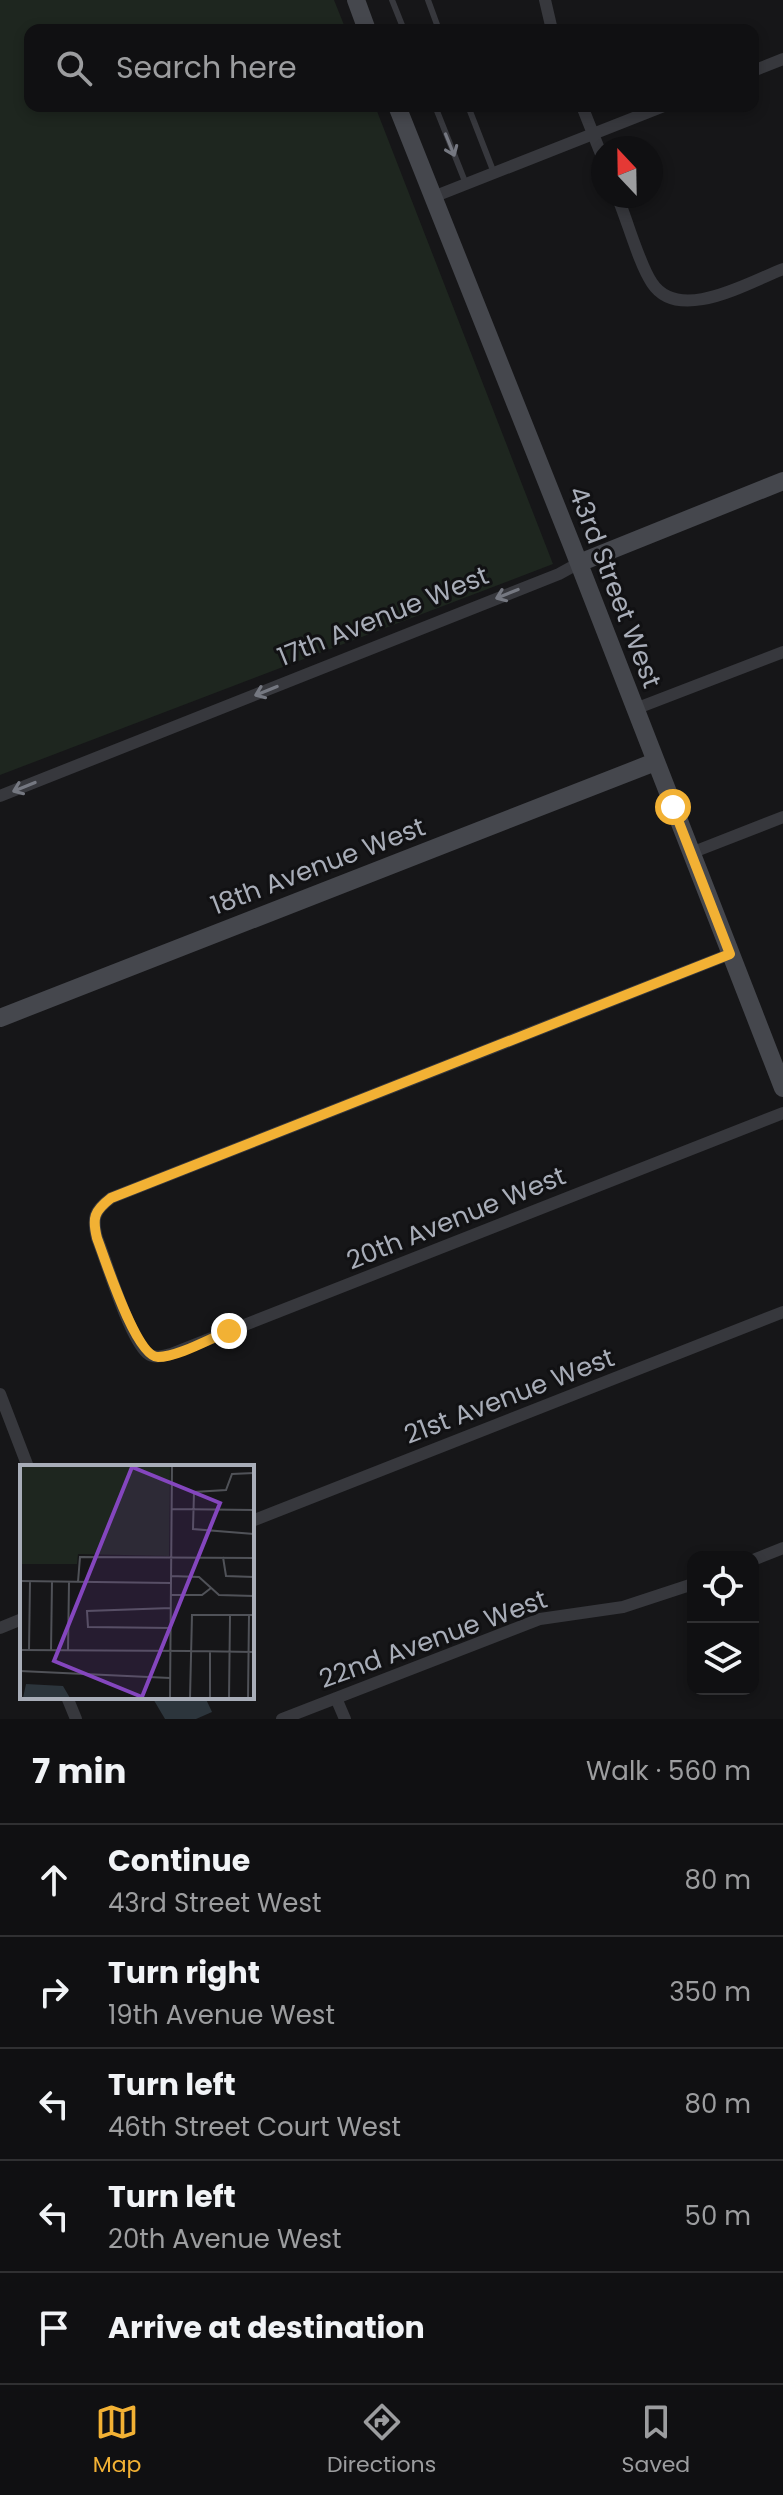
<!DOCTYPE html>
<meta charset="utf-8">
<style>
body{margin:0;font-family:Poppins,sans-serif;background:#1e1e20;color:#f1f3f6}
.controls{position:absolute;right:24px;bottom:24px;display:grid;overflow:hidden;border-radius:16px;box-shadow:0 4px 12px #0003}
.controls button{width:72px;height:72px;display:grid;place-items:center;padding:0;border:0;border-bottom:2px solid #303032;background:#101012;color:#f1f3f6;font:40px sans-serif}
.compass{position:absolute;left:591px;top:136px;width:72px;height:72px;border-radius:50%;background:#101012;box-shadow:0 4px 12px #0003;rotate:338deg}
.stop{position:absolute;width:24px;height:24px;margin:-18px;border:6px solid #f2b134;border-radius:50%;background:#fff}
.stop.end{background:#f2b134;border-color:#fff;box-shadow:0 2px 8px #0008}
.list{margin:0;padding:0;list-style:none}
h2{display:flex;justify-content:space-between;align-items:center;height:104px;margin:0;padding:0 32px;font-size:34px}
h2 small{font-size:26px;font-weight:400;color:#9c9d9f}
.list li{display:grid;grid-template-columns:52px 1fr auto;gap:24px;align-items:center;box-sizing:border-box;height:112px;padding:0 32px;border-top:2px solid #303032}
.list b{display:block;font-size:30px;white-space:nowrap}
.list p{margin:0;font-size:26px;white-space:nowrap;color:#9c9d9f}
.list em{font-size:26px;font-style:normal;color:#9c9d9f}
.icon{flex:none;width:44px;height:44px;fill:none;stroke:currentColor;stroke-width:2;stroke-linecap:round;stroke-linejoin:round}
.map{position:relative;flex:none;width:783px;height:1719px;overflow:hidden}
.search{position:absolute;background:#101012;box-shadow:0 4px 12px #0003;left:24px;right:24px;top:24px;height:88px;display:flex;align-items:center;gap:20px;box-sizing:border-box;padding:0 28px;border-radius:16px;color:#9c9d9f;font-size:30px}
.sheet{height:664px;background:#101012}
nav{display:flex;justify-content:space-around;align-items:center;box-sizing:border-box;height:112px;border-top:2px solid #303032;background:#101012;font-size:22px;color:#9c9d9f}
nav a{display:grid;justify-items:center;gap:4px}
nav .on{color:#f2b134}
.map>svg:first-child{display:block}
</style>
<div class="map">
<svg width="783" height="1719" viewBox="0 0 783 1719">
<rect width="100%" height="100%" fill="#161618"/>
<path fill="#1e261f" d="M0,0H334L346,30H30V106H375L553,564L0,775Z"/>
<path fill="#2c353c" d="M152,1697H205L212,1712L196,1719H165Z"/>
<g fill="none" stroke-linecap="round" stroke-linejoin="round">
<path stroke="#37383d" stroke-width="6" d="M392,0L404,30
M428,0L439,30
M435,106L466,184
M468,106L494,173"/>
<path stroke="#37383d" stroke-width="12" d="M545,0L552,30
M753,71L783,59
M582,106L603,159
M617,196C627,219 639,264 652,283C679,324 749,282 783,269
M433,197L664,106
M635,709L783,652
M0,796L559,574L579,563
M691,853L783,817
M730,954L111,1198C94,1211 92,1218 97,1238C107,1263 129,1337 147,1353C154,1359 162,1356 171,1354L783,1113
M0,1394L28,1467
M252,1521L783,1312
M753,1560L783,1548
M0,1628L22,1619
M67,1697L76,1719
M336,1698L345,1719
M282,1719L540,1619L623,1607L693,1584"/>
<path stroke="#45474d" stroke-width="18" d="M356,0L367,30
M397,106L571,543L783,1088
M579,563L783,481
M0,1018L655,762"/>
</g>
<defs><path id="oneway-shaft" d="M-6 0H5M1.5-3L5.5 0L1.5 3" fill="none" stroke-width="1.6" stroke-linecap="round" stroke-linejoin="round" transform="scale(2)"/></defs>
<g stroke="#757881">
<use href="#oneway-shaft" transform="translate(450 145) rotate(68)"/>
<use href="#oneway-shaft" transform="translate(507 594) rotate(158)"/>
<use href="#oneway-shaft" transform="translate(266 691) rotate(158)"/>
<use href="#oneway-shaft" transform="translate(24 787) rotate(158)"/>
</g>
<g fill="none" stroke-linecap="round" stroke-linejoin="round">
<path stroke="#f2b134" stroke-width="10" d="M229,1331C211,1338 178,1357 158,1357C136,1357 105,1259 97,1238C92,1218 94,1211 111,1198L730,954L673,807"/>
</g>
<g text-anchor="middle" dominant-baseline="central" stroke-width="6" stroke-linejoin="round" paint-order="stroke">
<g font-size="26" fill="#a8adb8" stroke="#111113">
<text transform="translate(615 587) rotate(69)">43rd Street West</text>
<text transform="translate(383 616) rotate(-22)">17th Avenue West</text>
<text transform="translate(318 866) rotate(-21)">18th Avenue West</text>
<text transform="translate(456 1218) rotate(-22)">20th Avenue West</text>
<text transform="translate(509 1396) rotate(-21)">21st Avenue West</text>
<text transform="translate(433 1639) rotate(-20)">22nd Avenue West</text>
</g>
</g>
<g transform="translate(20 1465)">
<rect width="234" height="234" fill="#161618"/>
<path d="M0,1H150L149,91L58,89L57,99H0Z" fill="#1e261f"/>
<path d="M6,219L43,221L50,233H3Z" fill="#2c353c"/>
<path fill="none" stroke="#505258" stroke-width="2" d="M234,8L212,9L206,25L174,27L173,64L234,69M152,44L234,45M203,92L206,111L234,112M151,111L179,112L199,130L234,131M0,116L151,118M58,117L60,92L234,93M151,130H182L191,123M151,163L68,162L67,146L151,143M0,185L171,186M9,185L10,116M31,186L32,117M48,186L49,117M171,186L234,187M0,206L150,213M150,233L152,1M170,233L172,150H234M190,233V186M209,233L210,150M228,233L229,150"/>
<path fill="#8446be" fill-opacity="0.15" stroke="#8446be" stroke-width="4" d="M112,2L200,38L122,232L34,196Z"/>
<rect width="234" height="234" fill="none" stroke="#a8adb8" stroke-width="4"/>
</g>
</svg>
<div class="controls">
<button><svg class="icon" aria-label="locate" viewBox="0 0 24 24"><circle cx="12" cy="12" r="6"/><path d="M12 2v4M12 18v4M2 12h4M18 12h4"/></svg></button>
<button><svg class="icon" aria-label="layers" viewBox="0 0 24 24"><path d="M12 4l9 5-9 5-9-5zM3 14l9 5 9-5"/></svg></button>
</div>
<svg class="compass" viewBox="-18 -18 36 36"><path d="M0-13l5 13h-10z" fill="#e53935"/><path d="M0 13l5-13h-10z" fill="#9c9d9f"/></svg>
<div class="stop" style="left:673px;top:807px"></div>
<div class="stop end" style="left:229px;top:1331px"></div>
<div class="search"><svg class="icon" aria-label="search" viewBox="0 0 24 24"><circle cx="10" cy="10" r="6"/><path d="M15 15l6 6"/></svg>Search here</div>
</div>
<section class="sheet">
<h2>7 min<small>Walk · 560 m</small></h2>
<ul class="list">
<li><svg class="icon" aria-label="ahead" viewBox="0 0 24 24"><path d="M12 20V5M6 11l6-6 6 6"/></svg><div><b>Continue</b><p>43rd Street West</p></div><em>80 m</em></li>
<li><svg class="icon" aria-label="right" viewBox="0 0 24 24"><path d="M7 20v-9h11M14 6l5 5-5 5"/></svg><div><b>Turn right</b><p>19th Avenue West</p></div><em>350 m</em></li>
<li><svg class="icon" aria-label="left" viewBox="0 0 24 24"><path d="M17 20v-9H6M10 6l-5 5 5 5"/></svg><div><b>Turn left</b><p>46th Street Court West</p></div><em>80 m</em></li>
<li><svg class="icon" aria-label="left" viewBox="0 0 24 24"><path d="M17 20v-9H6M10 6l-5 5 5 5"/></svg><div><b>Turn left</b><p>20th Avenue West</p></div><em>50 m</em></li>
<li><svg class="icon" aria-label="arrive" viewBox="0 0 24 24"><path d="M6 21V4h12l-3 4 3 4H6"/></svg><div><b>Arrive at destination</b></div></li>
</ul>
</section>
<nav>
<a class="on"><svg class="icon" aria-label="map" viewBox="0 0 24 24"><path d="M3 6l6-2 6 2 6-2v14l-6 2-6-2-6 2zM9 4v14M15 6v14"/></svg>Map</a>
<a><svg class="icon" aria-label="directions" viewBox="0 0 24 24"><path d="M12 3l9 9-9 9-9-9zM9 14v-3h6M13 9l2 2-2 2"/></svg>Directions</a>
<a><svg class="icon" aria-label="saved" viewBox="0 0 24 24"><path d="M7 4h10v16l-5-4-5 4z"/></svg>Saved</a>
</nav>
